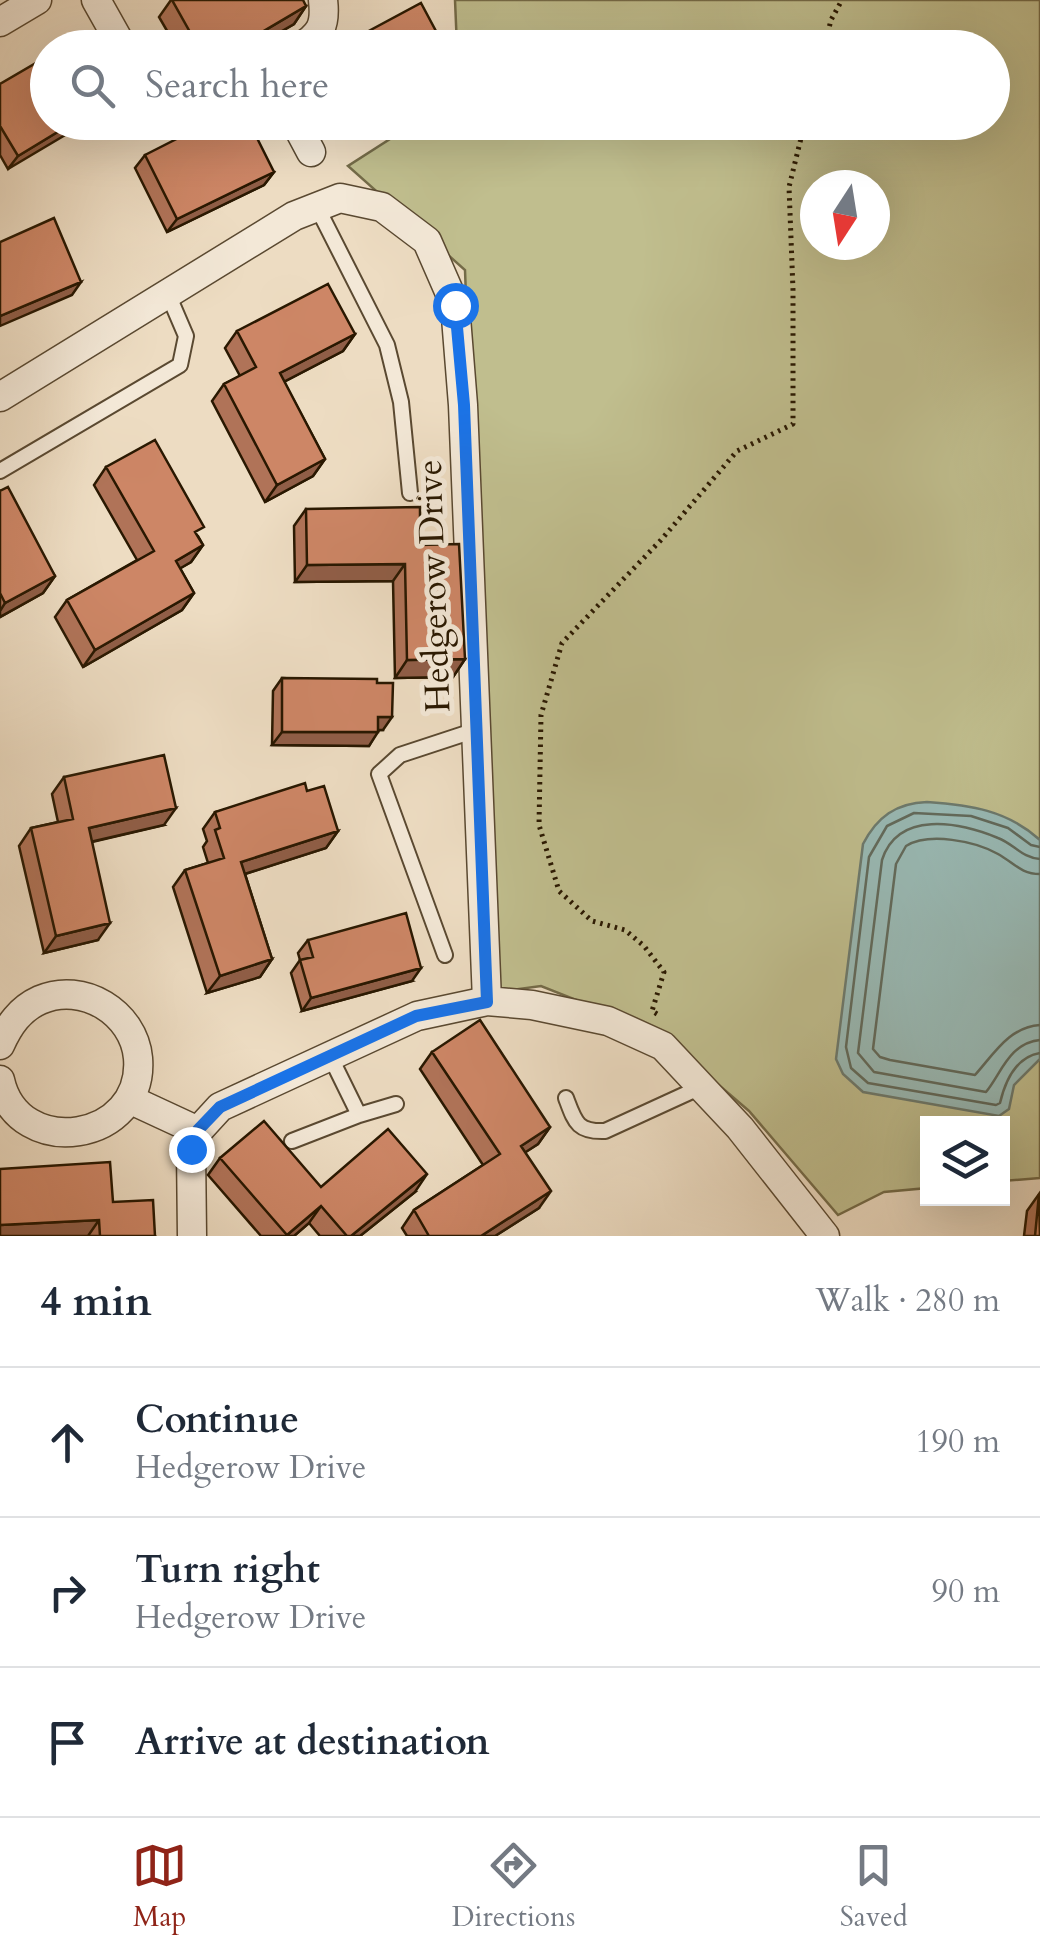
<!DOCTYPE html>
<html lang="en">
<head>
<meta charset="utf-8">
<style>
	:root { --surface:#fff; --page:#f6f6f7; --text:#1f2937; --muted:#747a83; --line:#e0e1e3; --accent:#8f2418 }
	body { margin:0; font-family:Cardo,serif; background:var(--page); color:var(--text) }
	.controls { position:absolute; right:30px; bottom:30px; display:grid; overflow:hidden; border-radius:0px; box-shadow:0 10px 40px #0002 }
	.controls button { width:90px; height:90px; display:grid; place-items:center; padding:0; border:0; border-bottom:2px solid var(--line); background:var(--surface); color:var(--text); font:50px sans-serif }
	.compass { position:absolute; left:800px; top:170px; width:90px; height:90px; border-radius:50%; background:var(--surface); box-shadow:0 10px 40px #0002; rotate:192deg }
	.stop { position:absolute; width:30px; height:30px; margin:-22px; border:8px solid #1a73e8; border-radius:50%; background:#fff }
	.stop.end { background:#1a73e8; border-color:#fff; box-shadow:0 2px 10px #0008 }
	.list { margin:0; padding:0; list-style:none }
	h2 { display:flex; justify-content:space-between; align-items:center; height:130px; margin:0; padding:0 40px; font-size:42px }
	h2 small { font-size:32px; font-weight:400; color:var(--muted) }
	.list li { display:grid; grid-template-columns:65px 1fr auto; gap:30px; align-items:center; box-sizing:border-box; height:150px; padding:0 40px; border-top:2px solid var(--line) }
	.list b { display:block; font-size:38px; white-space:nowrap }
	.list p { margin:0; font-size:32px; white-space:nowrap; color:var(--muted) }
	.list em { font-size:32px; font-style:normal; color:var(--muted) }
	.icon { flex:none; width:55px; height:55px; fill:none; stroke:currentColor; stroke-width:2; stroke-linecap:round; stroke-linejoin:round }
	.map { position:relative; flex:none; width:1040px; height:1236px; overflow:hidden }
	.search { position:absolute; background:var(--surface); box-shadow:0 10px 40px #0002; left:30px; right:30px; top:30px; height:110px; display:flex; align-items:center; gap:25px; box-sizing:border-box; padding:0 35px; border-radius:55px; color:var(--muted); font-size:38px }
	.sheet { height:580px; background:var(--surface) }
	nav { display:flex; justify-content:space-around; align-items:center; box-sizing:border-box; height:140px; border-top:2px solid var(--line); background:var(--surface); font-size:28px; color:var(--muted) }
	nav a { display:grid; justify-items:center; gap:5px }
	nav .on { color:var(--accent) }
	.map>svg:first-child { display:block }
</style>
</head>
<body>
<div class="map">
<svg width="1040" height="1236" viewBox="0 0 1040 1236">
	<rect width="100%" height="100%" fill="#eddcc2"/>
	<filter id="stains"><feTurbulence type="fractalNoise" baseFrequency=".002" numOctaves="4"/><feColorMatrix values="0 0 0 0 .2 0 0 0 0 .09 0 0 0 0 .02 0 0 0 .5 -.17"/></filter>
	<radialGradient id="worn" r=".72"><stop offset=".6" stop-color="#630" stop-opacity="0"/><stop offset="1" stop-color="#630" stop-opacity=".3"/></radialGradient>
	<path fill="#c0be8e" stroke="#746b48" stroke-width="2.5" fill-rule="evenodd" d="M455,0H1040V1178L1003,1181L1002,1124H928L927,1188L884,1192L838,1215L749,1111L657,1032L541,986L498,992L476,563L465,270L348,166L415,123L992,122V48L457,47ZM815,185H875V245H815Z"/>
	<path fill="#99bbb7" stroke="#6c7a6e" stroke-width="2.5" d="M927,802C970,805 1007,810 1040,840V1059L1014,1085L1009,1109L999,1116L863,1092L843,1074L836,1059L863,844C877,817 896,803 927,802Z"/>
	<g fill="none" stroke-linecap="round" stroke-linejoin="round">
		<path stroke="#616a5c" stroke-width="2.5" d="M1040,847L1031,845L1008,828L971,816L914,813L887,826L869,857L846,1047L851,1068L868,1083L996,1105L1000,1103C1005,1082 1016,1057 1040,1053
			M1040,859C1022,858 1014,844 998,838C959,822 898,810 882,860L858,1053L874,1072L986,1092C1001,1074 1009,1043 1040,1040
			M1040,874C1021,874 1014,863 998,854C975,841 929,832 906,846L896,864L873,1049L880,1057L890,1060L975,1075C994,1054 1009,1027 1040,1025"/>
		<g stroke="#5a4931" stroke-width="18">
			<path id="lane" d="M317,207L387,345L401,402L410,493
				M0,471L180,365L186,336L168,294
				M445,955L379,774L400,755L476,730
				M566,1098C575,1122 577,1132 605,1131L701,1087
				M359,1115L396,1104
				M292,1141L359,1115L330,1056"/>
		</g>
		<g stroke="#5a4931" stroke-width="31">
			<path id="street" d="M96,0L123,48
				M0,22L37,0
				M299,48C321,35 326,25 323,0
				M295,122L311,152
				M0,397L294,216L340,198L382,207L427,241L455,305L463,405L487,1001
				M0,1045C9,1025 20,1009 40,1000C83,981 134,1013 138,1058C145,1142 18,1162 0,1080
				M129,1099L198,1131
				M192,1236L191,1149L198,1131L220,1107L417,1016L487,1001L532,1005L608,1021L663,1046L740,1128L825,1236"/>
		</g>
		<path stroke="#291801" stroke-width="5" stroke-dasharray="2.5 5" stroke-linecap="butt" d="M824,48L831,20L842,0
			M657,1014L652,1011L664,972L644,946L625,930L592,921L559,891L539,825L541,715L562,643L661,540L737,451L793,424V290L789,187L805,122"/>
		<use href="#lane" stroke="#f3e8d7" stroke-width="14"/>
		<use href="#street" stroke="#f3e8d7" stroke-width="28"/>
	</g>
	<path fill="#b07358" stroke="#291801" stroke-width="2.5" d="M171,0L306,6L294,24L253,48H177L159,17Z
		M0,84L48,122L8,169L0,155Z
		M145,155L274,172L264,185L167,232L135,168Z
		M237,331L355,334L343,351L284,382L325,459L313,476L265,502L212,401L224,384L240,376L225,348Z
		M106,467L198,536L203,545L191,562L180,568L194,593L182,610L83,667L55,617L67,600L137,560L94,485Z
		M0,491L55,576L43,593L0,617Z
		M306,509L420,545L465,659L453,677L395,678L393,581L295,582L294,526Z
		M282,678L377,683L383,730H378L369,746L272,745L273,691Z
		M64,777L164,825L92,842L98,940L44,953L19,846L31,828L58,822L52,794Z
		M307,791L338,831L326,848L245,874L272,959L260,977L207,993L173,887L185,870L208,863L203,847L207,841L203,829L215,812Z
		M308,940L412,981L302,1011L291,973L300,960L298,953Z
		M432,1052L550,1127L538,1144L525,1152L539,1208L495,1236H407L402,1228L414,1210L483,1165L420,1069Z
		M220,1158L321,1187L415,1192L360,1236H320L309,1223L294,1236H261L208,1175Z
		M1039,1194L1040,1236H1024L1027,1211Z
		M113,1202L155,1236H0Z"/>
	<path fill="#905e47" stroke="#291801" stroke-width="2.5" d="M306,6L294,24L253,48H235Z
		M74,122H87L8,169L18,156Z
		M274,172L264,185L167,232L177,219Z
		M81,282L72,295L0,326V316Z
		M355,334L343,351L268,390L280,373Z
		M325,459L313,476L265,502L277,485Z
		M203,545L191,562L164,578L176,561Z
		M405,564L393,581L295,582L307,565Z
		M55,576L43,593L0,617V611L5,603Z
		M194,593L182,610L83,667L95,650Z
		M465,659L453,677L395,678L407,660Z
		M378,717H392L383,730H369Z
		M282,732H378L369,746L272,745Z
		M176,808L164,825L77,845L89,828Z
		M338,831L326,848L229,879L241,862Z
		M110,923L98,940L44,953L56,936Z
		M272,959L260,977L207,993L220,976Z
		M421,968L412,981L302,1011L311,998Z
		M550,1127L538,1144L509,1163L521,1146Z
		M427,1174L415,1192L360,1236H351Z
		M551,1191L539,1208L495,1236H481Z
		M321,1206L309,1223L294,1236H286Z
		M99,1220L88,1236H0V1225Z"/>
	<path fill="#cd8666" stroke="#291801" stroke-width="2.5" d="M172,0H303L306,6L235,48H199Z
		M421,3L445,48H337Z
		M74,40L78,48H62Z
		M48,56V122H74L18,156L0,126V84Z
		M210,122H249L274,172L177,219L145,155Z
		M54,218L81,282L0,316V242Z
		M328,284L355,334L280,373L325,459L277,485L224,384L256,367L237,331Z
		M155,440L204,527L195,532L203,545L176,561L194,593L95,650L67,600L154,551L106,467Z
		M8,487L55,576L5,603L0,593V491Z
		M420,507V545L459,544L465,659L407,660L405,564L307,565L306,509Z
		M282,678L377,679V683H393L392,717H378V732H282Z
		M164,755L176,808L89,828L110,923L56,936L31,828L73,819L64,777Z
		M305,783L307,791L324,786L338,831L241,862L272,959L220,976L185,870L224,858L215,830L220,828L215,812Z
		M406,913L421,968L311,998L300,960L313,957L308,940Z
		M480,1020L550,1127L521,1146L551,1191L481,1236H429L414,1210L500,1154L432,1052Z
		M264,1121L321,1187L388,1129L427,1174L351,1236H347L321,1206L287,1235L220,1158Z
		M110,1162L113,1202L153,1200L155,1236H100L99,1220L0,1225V1169Z
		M1039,1194L1040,1236H1035Z"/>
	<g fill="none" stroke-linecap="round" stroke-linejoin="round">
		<path stroke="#1a73e8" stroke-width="12" d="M191,1149L198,1130L220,1107L416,1016L487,1002L464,405L455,305"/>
	</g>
	<g text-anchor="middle" stroke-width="10" stroke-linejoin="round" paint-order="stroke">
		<g font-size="35" fill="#291801" stroke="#f3e8d7">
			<text transform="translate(433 586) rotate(-92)" y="12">Hedgerow Drive</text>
		</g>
	</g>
	<rect width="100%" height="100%" filter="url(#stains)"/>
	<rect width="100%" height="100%" fill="url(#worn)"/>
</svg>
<div class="controls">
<button><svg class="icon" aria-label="layers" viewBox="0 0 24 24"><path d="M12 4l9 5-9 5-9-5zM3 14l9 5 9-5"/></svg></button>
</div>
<svg class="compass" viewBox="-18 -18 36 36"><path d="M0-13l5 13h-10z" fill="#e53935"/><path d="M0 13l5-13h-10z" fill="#747a83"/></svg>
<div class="stop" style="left:455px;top:305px"></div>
<div class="stop end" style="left:191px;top:1149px"></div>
<div class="search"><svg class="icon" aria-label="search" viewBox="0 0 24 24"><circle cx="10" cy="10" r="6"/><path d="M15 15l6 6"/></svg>Search here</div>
</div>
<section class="sheet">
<h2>4 min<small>Walk · 280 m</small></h2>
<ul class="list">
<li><svg class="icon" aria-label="ahead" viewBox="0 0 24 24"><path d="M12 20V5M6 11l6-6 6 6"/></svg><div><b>Continue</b><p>Hedgerow Drive</p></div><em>190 m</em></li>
<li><svg class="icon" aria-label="right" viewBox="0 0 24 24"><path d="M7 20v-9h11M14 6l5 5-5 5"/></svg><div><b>Turn right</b><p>Hedgerow Drive</p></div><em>90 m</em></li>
<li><svg class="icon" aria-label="arrive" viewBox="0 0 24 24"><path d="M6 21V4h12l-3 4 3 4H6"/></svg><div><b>Arrive at destination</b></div></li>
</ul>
</section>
<nav>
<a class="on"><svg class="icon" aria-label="map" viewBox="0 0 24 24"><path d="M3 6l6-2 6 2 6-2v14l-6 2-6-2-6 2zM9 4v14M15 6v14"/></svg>Map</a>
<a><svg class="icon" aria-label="directions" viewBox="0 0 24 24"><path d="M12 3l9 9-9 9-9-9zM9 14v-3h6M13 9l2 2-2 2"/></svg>Directions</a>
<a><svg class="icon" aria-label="saved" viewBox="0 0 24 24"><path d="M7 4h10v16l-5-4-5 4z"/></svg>Saved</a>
</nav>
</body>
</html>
